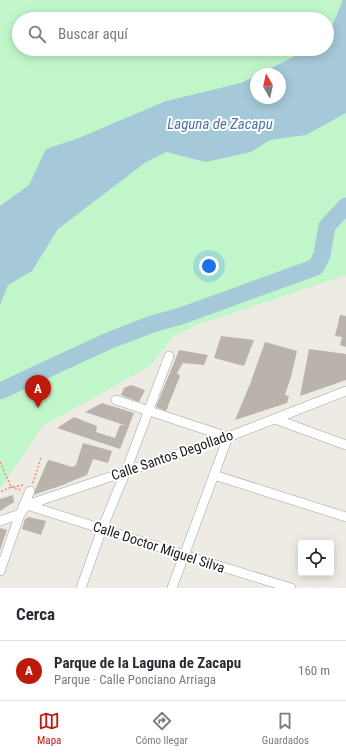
<!DOCTYPE html>
<html lang="es">
<head>
<meta charset="utf-8">
<style>
	:root { --surface:#fff; --page:#f7f7f7; --text:#2b2b33; --muted:#7c7c81; --line:#e1e1e2; --accent:#be1a0b }
	body { margin:0; font-family:"Roboto Condensed",sans-serif; background:var(--page); color:var(--text) }
	.controls { position:absolute; right:12px; bottom:12px; display:grid; overflow:hidden; border-radius:4px; box-shadow:0 2px 10px #0003 }
	.controls button { width:36px; height:36px; display:grid; place-items:center; padding:0; border:0; border-bottom:1px solid var(--line); background:var(--surface); color:var(--text); font:20px sans-serif }
	.compass { position:absolute; left:250px; top:68px; width:36px; height:36px; border-radius:50%; background:var(--surface); box-shadow:0 2px 10px #0003; rotate:351deg }
	.you { position:absolute; left:209px; top:266px; width:14px; height:14px; margin:-10px; border:3px solid #fff; border-radius:50%; background:#1a73e8; box-shadow:0 0 0 6px #1a73e833 }
	.badge { display:grid; place-items:center; width:26px; height:26px; border-radius:50%; background:var(--accent); color:#fff; font-size:13px; font-weight:700 }
	.pin { position:absolute; translate:-50% -33px; filter:drop-shadow(0 1px 2px #0008) }
	.pin::after { content:''; position:absolute; top:21px; width:14px; height:12px; background:inherit; clip-path:polygon(0 0,100% 0,50% 100%) }
	.list { margin:0; padding:0; list-style:none }
	h2 { display:flex; justify-content:space-between; align-items:center; height:52px; margin:0; padding:0 16px; font-size:17px }
	h2 small { font-size:13px; font-weight:400; color:var(--muted) }
	.list li { display:grid; grid-template-columns:26px 1fr auto; gap:12px; align-items:center; box-sizing:border-box; height:60px; padding:0 16px; border-top:1px solid var(--line) }
	.list b { display:block; font-size:15px; white-space:nowrap }
	.list p { margin:0; font-size:13px; white-space:nowrap; color:var(--muted) }
	.list em { font-size:13px; font-style:normal; color:var(--muted) }
	.icon { flex:none; width:22px; height:22px; fill:none; stroke:currentColor; stroke-width:2; stroke-linecap:round; stroke-linejoin:round }
	.map { position:relative; flex:none; width:346px; height:588px; overflow:hidden }
	.search { position:absolute; background:var(--surface); box-shadow:0 2px 10px #0003; left:12px; right:12px; top:12px; height:44px; display:flex; align-items:center; gap:10px; box-sizing:border-box; padding:0 14px; border-radius:22px; color:var(--muted); font-size:15px }
	.sheet { height:112px; background:var(--surface) }
	nav { display:flex; justify-content:space-around; align-items:center; box-sizing:border-box; height:56px; border-top:1px solid var(--line); background:var(--surface); font-size:11px; color:var(--muted) }
	nav a { display:grid; justify-items:center; gap:2px }
	nav .on { color:var(--accent) }
	.map>svg:first-child { display:block }
</style>
</head>
<body>
<div class="map">
<svg width="346" height="588" viewBox="0 0 346 588">
	<rect width="100%" height="100%" fill="#edebe3"/>
	<path fill="#c1f6ca" fill-rule="evenodd" d="M0,0H346V275L252,307L197,325L174,336L150,366L43,426L0,489ZM19,19H327V49H19ZM256,74H280V98H256Z"/>
	<path fill="#a5c9d9" d="M343,0H346V113L306,135L270,140L251,152L206,162L166,152L146,162L58,229L32,271L8,285L0,305V206L29,185L46,149L79,138L166,101L241,83L256,76V98H280V74H260L305,51L308,49H327V32L331,28Z"/>
	<g fill="none" stroke-linecap="round" stroke-linejoin="round">
		<path stroke="#a5c9d9" stroke-width="17" d="M0,391L108,341L152,324L181,316L316,267L322,255L327,226L346,206"/>
	</g>
	<path fill="#b9b3ac" d="M340,315L346,316V347L340,345L342,337L335,336Z
		M221,336L254,340L244,366L214,358Z
		M265,342L297,351L291,377L285,395L289,396L287,403L235,420L250,384Z
		M309,349L346,354V380L300,396Z
		M179,350L208,355L204,365L183,363L177,373L180,376L166,411L156,407Z
		M131,385L145,390L139,402L121,395L124,388Z
		M102,403L134,413L120,449L57,428L74,417L97,426L96,432L115,438L120,425L127,426L85,412Z
		M83,443L112,451L108,463L93,459L87,475L67,483L66,484L33,495L48,460L56,462L72,467L76,465Z
		M13,495L14,502L0,511V499Z
		M29,517L46,521L41,535L22,529L25,519Z
		M0,528L7,530L0,550Z"/>
	<g fill="none" stroke-linecap="round" stroke-linejoin="round">
		<g stroke="#a3a3a3" stroke-width="10">
			<path id="minor" d="M116,400L228,437L172,588
				M275,419L346,445
				M214,475L346,517
				M27,505L184,555L291,588
				M0,521L20,514L27,505L228,437L346,391
				M0,571L20,514L30,491
				M81,588L102,529L126,471L169,356"/>
		</g>
		<path stroke="#f2886f" stroke-width="1.5" stroke-dasharray="2 2" stroke-linecap="butt" d="M0,462L11,487L0,492
			M33,483L41,458
			M11,487L21,490
			M13,487L23,485"/>
		<use href="#minor" stroke="#fff" stroke-width="9"/>
	</g>
	<g text-anchor="middle" stroke-width="4" stroke-linejoin="round" paint-order="stroke">
		<g font-size="14" fill="#1c1c1c" stroke="#fff">
			<text transform="translate(172 455) rotate(-19)" y="5">Calle Santos Degollado</text>
			<text transform="translate(159 547) rotate(18)" y="5">Calle Doctor Miguel Silva</text>
		</g>
		<g font-size="15" font-style="italic" fill="#4e73a6" stroke="#fff">
			<text x="220" y="129">Laguna de Zacapu</text>
		</g>
	</g>
</svg>
<div class="controls">
<button><svg class="icon" aria-label="locate" viewBox="0 0 24 24"><circle cx="12" cy="12" r="6"/><path d="M12 2v4M12 18v4M2 12h4M18 12h4"/></svg></button>
</div>
<svg class="compass" viewBox="-18 -18 36 36"><path d="M0-13l5 13h-10z" fill="#e53935"/><path d="M0 13l5-13h-10z" fill="#7c7c81"/></svg>
<div class="you"></div>
<div class="pin badge" style="left:38px;top:408px">A</div>
<div class="search"><svg class="icon" aria-label="search" viewBox="0 0 24 24"><circle cx="10" cy="10" r="6"/><path d="M15 15l6 6"/></svg>Buscar aquí</div>
</div>
<section class="sheet">
<h2>Cerca<small></small></h2>
<ul class="list">
<li><span class="badge">A</span><div><b>Parque de la Laguna de Zacapu</b><p>Parque · Calle Ponciano Arriaga</p></div><em>160 m</em></li>
</ul>
</section>
<nav>
<a class="on"><svg class="icon" aria-label="map" viewBox="0 0 24 24"><path d="M3 6l6-2 6 2 6-2v14l-6 2-6-2-6 2zM9 4v14M15 6v14"/></svg>Mapa</a>
<a><svg class="icon" aria-label="directions" viewBox="0 0 24 24"><path d="M12 3l9 9-9 9-9-9zM9 14v-3h6M13 9l2 2-2 2"/></svg>Cómo llegar</a>
<a><svg class="icon" aria-label="saved" viewBox="0 0 24 24"><path d="M7 4h10v16l-5-4-5 4z"/></svg>Guardados</a>
</nav>
</body>
</html>
